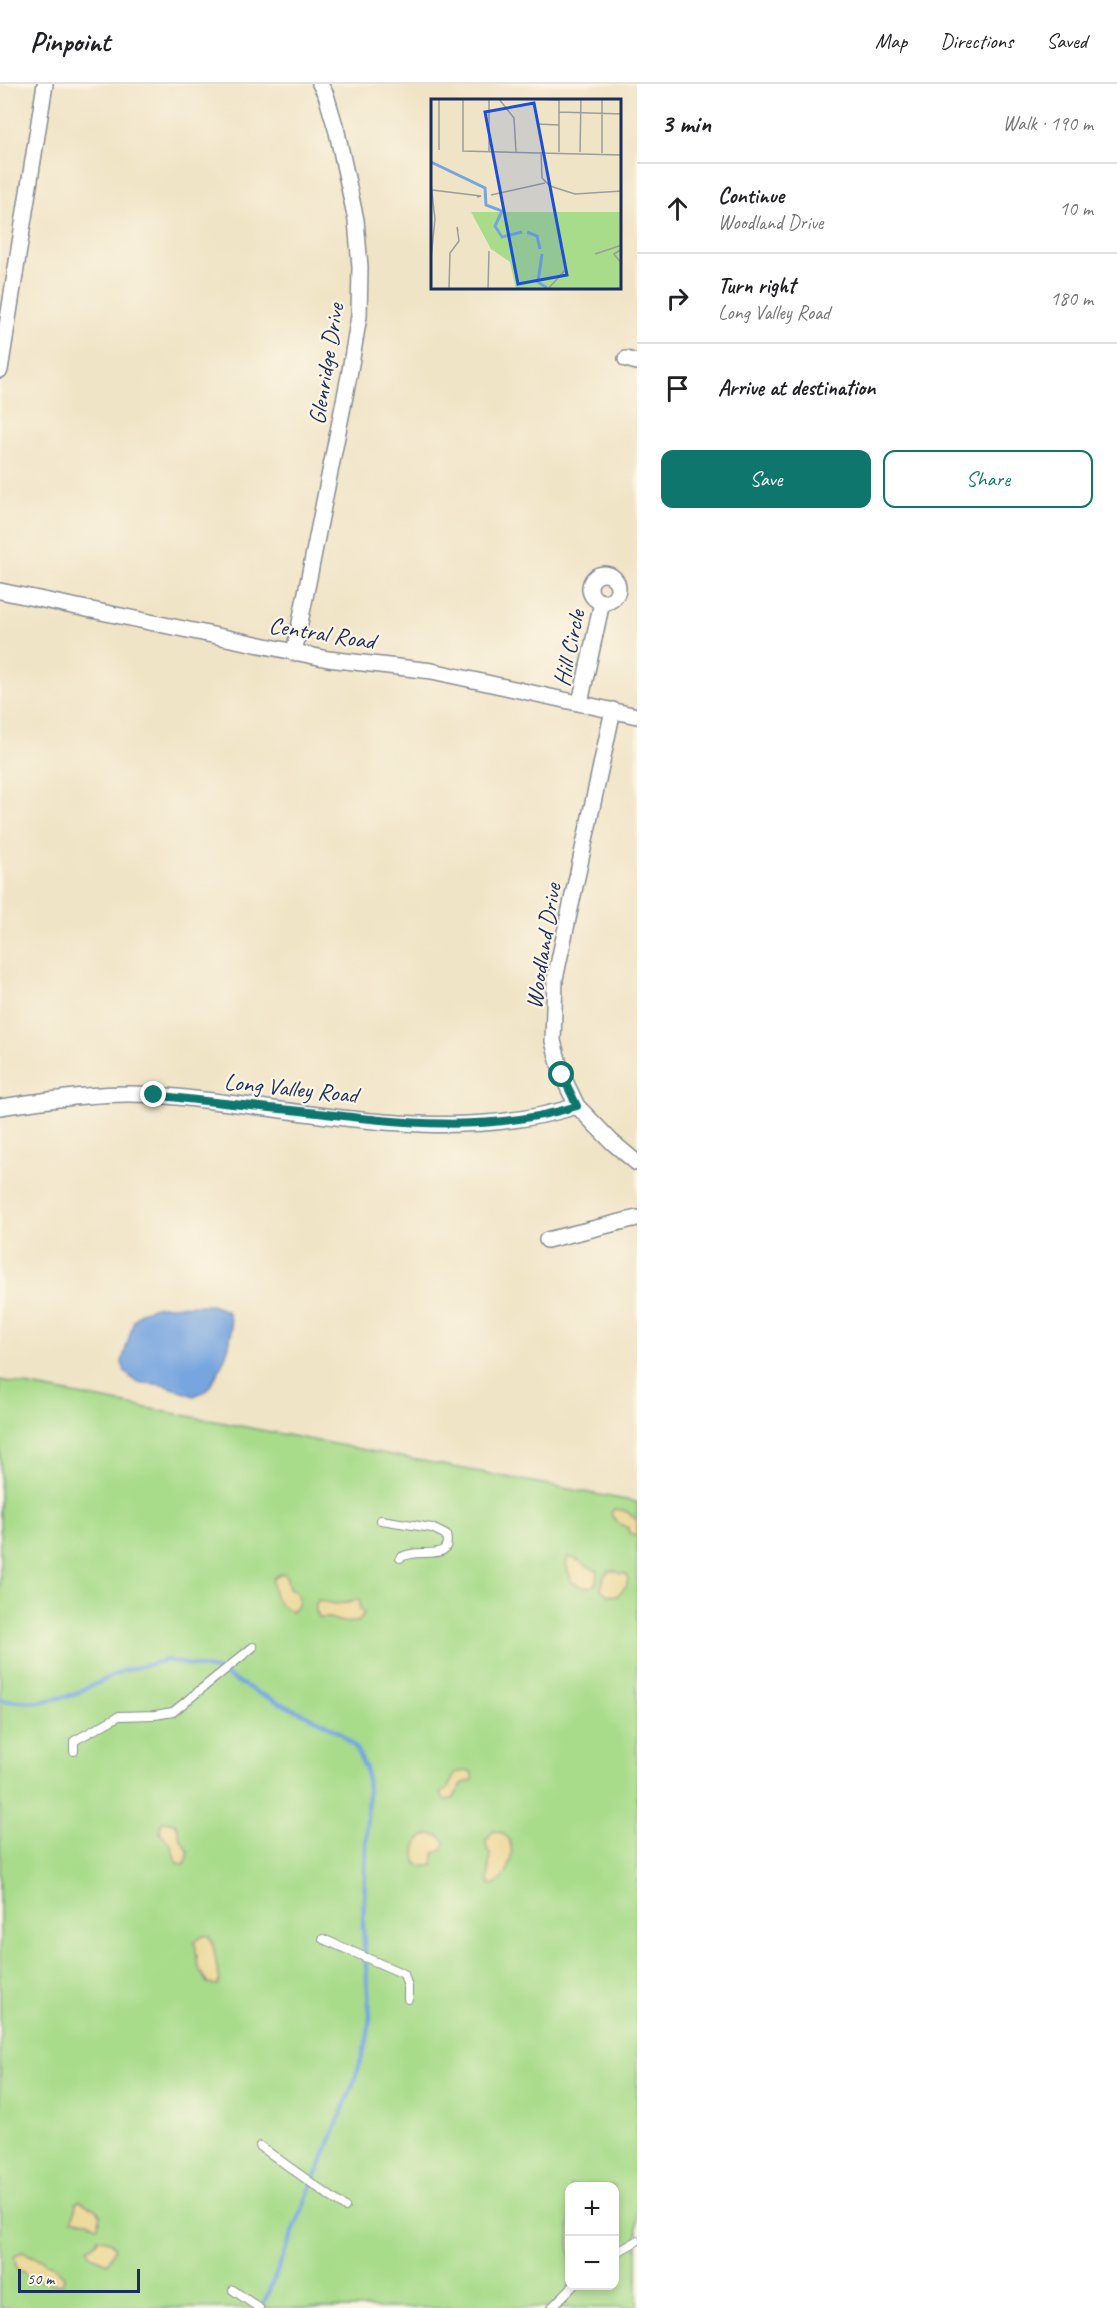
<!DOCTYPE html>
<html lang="en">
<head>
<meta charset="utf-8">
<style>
	:root { --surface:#fff; --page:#f6f6f6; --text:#202124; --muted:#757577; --line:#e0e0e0; --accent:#0f766e }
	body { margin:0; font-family:Caveat,sans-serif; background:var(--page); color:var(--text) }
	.controls { position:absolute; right:18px; bottom:18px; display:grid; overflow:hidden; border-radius:12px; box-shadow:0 3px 9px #0003 }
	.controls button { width:54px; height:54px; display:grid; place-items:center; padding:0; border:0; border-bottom:2px solid var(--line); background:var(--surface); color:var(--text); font:30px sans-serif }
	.scale { position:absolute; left:18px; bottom:15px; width:122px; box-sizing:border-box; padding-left:6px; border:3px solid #1b2f5e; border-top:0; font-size:16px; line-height:21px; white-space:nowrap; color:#1b2f5e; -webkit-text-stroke:4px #fcf5e5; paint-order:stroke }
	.stop { position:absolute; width:18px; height:18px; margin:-14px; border:4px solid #0f766e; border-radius:50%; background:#fff }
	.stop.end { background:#0f766e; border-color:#fff; box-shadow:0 2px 6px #0008 }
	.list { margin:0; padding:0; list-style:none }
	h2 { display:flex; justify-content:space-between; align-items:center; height:78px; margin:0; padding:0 24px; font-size:26px }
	h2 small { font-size:20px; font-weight:400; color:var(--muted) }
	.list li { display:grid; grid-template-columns:39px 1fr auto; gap:18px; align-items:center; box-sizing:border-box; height:90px; padding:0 24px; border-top:2px solid var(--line) }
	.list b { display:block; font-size:22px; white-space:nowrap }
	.list p { margin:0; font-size:20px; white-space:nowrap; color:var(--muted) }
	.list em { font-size:20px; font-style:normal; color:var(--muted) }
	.actions { display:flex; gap:12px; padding:18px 24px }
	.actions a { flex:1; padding:14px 0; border:2px solid var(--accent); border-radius:12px; text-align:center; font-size:21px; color:var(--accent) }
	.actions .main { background:var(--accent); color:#fff }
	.icon { flex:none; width:33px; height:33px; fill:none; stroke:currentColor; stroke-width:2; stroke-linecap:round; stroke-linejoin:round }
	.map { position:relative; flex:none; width:637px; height:2224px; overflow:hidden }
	header { display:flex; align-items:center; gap:36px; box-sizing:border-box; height:84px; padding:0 30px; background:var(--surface); border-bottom:2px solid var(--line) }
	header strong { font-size:28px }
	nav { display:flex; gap:33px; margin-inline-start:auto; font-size:21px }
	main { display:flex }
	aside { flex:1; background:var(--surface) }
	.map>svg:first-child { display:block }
</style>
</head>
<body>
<header>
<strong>Pinpoint</strong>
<nav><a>Map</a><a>Directions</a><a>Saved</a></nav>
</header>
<main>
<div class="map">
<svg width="637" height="2224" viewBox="0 0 637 2224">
	<rect width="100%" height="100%" fill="#fcf5e5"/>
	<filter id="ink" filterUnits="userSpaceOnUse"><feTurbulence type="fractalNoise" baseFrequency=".0167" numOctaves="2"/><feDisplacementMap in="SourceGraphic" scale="12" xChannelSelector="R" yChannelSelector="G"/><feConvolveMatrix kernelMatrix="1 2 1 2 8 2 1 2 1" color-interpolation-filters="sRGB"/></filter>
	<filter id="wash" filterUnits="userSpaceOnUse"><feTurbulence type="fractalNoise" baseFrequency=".008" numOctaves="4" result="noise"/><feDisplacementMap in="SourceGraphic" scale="24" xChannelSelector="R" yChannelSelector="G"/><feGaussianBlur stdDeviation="1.35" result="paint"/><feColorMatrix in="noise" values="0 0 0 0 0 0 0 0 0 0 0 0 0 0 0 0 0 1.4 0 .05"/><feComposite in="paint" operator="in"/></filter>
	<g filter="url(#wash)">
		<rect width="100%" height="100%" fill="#f0e4c6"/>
		<path fill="#a8db8a" stroke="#628574" stroke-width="1.5" fill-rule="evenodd" d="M0,1296L637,1418V2224H0ZM570,2102H614V2202H570Z"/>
		<path fill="#eeda9e" stroke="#84847e" stroke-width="1.5" d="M614,1425L626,1427L637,1436V1457L636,1452L629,1449L628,1444C622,1442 613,1436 611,1429Z
			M568,1473C580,1474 586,1484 597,1486L596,1500C587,1507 580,1502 572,1498L566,1481Z
			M609,1487H616L620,1490L624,1489L628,1493L627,1501L617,1512L608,1511L601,1505L604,1492Z
			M281,1489L286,1491L289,1505L294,1507L299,1513L298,1521L291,1527C276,1520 272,1511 273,1494Z
			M358,1515L360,1518V1525L364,1529L358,1538C347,1539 341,1539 330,1534H319C316,1528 313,1521 319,1516C331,1521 346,1521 358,1515Z
			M471,1687L473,1696L463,1699L453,1715L444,1716L441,1710L448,1704L456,1688Z
			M166,1737L176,1740C179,1744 178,1750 180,1754C186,1765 194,1768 183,1781L176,1778L170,1759L160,1749L161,1739Z
			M493,1747L502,1749L509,1755C515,1771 509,1798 490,1801L488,1798L490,1769L487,1766L486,1757Z
			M429,1750L438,1751L446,1758L442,1766L434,1769L433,1782H421L415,1778C415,1766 414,1755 429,1750Z
			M203,1851L209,1852C217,1865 214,1881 220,1895L217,1901L207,1899L198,1882L195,1858Z
			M80,2117L95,2125L101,2131L98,2141L96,2142L89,2137L73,2136L76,2119Z
			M98,2154L110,2157L115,2163L108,2179L91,2172L88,2164L96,2159Z
			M22,2168L42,2176L46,2180H51L64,2193L63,2198L60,2200C49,2200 38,2195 28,2193L24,2188L17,2186L14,2173Z"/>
		<path fill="#76a5df" stroke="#486a9e" stroke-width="1.5" d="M211,1221L227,1227C239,1253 221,1284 208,1306L194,1312L164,1301L136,1298L125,1288L122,1278L134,1236L141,1228L158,1222Z"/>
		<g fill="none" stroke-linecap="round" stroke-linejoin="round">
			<path stroke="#76a5df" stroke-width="4.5" d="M0,1616L39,1618L73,1611L122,1587L166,1576L216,1586L262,1611L324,1639L342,1650L355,1663L366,1685L368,1706L363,1845L370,1933L367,1957L354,1998L262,2224"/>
		</g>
	</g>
	<g filter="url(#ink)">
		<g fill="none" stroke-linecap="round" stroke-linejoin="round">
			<g stroke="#868a92" stroke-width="10">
				<path id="lane" d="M381,1436L432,1444L446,1451C453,1480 417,1462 400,1474
					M74,1667V1657L119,1632L155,1631L173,1628L253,1563
					M323,1855L404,1890L408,1903V1915
					M260,2062L345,2123
					M614,2170L637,2157
					M233,2206L259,2224
					M551,2224L573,2202"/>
			</g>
			<g stroke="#868a92" stroke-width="18">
				<path id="street" d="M626,275L637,278
					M0,286L45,0
					M590 504a14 14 0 1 1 28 0a14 14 0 1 1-28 0Z
					M0,507L328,575L432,587L637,632
					M294,569L349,292L359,232L360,183L356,136L337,48L326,11L320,0
					M580,619L602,518
					M613,626L555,895L553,957L562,991L577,1022L612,1058L637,1079
					M0,1023C50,1016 103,1007 154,1011C291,1021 441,1065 577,1022
					M547,1156L637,1134"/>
			</g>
			<use href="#lane" stroke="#fff" stroke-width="8"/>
			<use href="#street" stroke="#fff" stroke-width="15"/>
		</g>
	</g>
	<g fill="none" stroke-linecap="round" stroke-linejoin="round" filter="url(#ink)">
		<path stroke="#0f766e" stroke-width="8" d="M154,1011C202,1017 251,1022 300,1027C392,1038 486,1051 577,1022L562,991"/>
	</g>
	<g text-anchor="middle" stroke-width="4.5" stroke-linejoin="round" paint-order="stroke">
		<g font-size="24" fill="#1b2f5e" stroke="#fcf5e5">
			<text transform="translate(326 280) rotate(-81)" y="8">Glenridge Drive</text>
			<text transform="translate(322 549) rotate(9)" y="8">Central Road</text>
			<text transform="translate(569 564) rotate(-78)" y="8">Hill Circle</text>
			<text transform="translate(543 862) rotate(-81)" y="8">Woodland Drive</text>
			<text transform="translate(291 1004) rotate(6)" y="8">Long Valley Road</text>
		</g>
	</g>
	<g transform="translate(431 15)">
		<rect width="190" height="190" fill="#f0e4c6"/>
		<path d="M40,113H190V190H85L79,163L60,150Z" fill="#a8db8a"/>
		<path fill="none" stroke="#76a5df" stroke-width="3" d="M0,63L54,89L55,106L71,112L64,127L71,138L91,133M96,133L106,137L109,150M111,155L107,183L116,189"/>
		<path fill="none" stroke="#9b9c9c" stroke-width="1.5" d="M32,0V52L191,56M58,0V53M68,0L83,19L85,53M105,0L128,1M128,13L191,15M106,25L128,26M8,51V0M110,53L111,79L119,87L144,95L191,92M128,53V0M149,53L150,0M171,54V0M0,85L4,120L0,159M1,91L50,97L46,98M60,96L114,84M191,150L183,155L191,165M164,155L191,146M0,190H57M18,190L19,154L28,142L26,128L27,132M57,190L58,152M84,190H104M117,190L135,170"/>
		<path fill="#1d4ed8" fill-opacity="0.15" stroke="#1d4ed8" stroke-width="3" d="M103,4L136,176L87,185L54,13Z"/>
		<rect width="190" height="190" fill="none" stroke="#1b2f5e" stroke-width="3"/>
	</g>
</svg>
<div class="controls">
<button>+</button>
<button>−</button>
</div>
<div class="scale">50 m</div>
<div class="stop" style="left:562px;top:991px"></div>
<div class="stop end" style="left:154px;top:1011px"></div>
</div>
<aside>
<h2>3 min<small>Walk · 190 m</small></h2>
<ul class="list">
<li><svg class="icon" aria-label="ahead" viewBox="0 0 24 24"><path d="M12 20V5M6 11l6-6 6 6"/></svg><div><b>Continue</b><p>Woodland Drive</p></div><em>10 m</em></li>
<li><svg class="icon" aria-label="right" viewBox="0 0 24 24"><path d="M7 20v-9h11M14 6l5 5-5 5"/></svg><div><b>Turn right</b><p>Long Valley Road</p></div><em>180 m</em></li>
<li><svg class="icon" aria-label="arrive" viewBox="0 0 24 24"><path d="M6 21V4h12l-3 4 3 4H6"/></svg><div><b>Arrive at destination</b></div></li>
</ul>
<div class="actions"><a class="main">Save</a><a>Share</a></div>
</aside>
</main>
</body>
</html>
